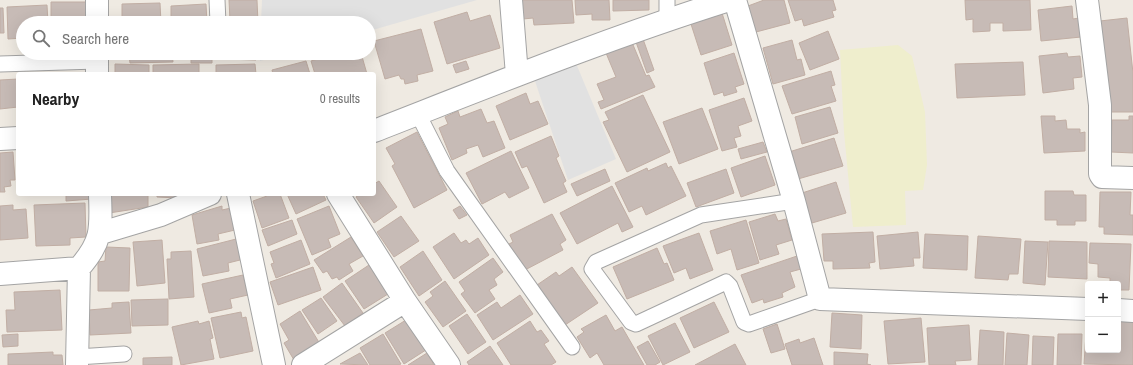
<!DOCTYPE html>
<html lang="en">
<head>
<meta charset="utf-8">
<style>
	:root { --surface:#fff; --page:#f2f2f2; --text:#222; --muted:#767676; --line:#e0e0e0 }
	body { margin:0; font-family:"Archivo Narrow",sans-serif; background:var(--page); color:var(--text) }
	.controls { position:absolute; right:12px; bottom:12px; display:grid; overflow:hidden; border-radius:4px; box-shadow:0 4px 16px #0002 }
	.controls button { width:36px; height:36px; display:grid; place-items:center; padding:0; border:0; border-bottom:1px solid var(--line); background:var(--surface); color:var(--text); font:20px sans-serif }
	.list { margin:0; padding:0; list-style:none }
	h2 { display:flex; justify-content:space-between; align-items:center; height:52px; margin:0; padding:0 16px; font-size:17px }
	h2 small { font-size:13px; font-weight:400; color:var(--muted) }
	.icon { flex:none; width:22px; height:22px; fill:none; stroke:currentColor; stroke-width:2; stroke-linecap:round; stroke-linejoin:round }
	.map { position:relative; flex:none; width:1133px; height:365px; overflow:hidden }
	.search { position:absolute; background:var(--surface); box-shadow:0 4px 16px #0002; left:16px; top:16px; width:360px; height:44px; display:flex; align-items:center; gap:10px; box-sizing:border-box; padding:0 14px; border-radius:22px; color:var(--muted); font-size:15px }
	.panel { position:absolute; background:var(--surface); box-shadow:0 4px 16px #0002; left:16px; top:72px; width:360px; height:124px; border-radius:4px }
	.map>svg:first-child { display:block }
</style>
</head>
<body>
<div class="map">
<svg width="1133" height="365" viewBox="0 0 1133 365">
	<rect width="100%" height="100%" fill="#efeae2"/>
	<path fill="#efeecd" d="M898,45L912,56L925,112L927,165L923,190L905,191L906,225L853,227L844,132L840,50Z"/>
	<path fill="#e1e1e1" d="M262,0H477L369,31V23H261Z
		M261,53H290L260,61Z
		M575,61L616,159L568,180L534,78Z"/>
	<path fill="#c7bbb6" stroke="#c1aea4" d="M229,0H257L258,23H236L235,21H230Z
		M522,0H572L574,23L534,25L533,18L523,19Z
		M575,0H609L610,20H592V14L576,15Z
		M613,0H649V10L613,11Z
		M764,0H784L790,23L756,32L748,6Z
		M788,0H833L836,10L832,11L834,17L804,26L802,19L795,21Z
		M965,0H1030L1031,30L1003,31V23H990V31L973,32V19L966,20Z
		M51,2H88V23H51Z
		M160,3L161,23H122V4Z
		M206,4L207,23H171V6Z
		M47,5L48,23H23V38L8,39L7,7Z
		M1072,6L1073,19L1079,18L1081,37L1041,41L1038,10Z
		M0,8H3L4,33H0Z
		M467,12L470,21L490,15L500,48L447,64L434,22Z
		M722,13L732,45L701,55L690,21Z
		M1127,18L1133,73V112H1109L1100,21Z
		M421,29L433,71L417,75L418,81L405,84L404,79H401L399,75L385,79L374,41Z
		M828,31L839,59L810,70L799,43Z
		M643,39L654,70L647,73L636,42Z
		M631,40L646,76L649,75L655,87L601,109L598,102L604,100L597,84L616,77L606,53Z
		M792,40L797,60L801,59L805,75L773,84L763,48Z
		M123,53H172L173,62L130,63L129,55H123Z
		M175,53H212V63H191V59H175Z
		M224,53H256V60L224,59Z
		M339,53H361L367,74H315L311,61Z
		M734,53L744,84L735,87L737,92L724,96L723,92L714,95L704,63Z
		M1067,53L1068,57L1080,56L1082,77L1073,78L1074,89L1043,93L1039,56Z
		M306,61L310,74H273L272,70Z
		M466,61L469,69L456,73L453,65Z
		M1023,62L1025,95L957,98L955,64Z
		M115,64L149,65V74H115Z
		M199,64V74H153V65Z
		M255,64L256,74H216V65Z
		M831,71L835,85L831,86L836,101L792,114L782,86Z
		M18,79V107L0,109V80Z
		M526,93L530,104L538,101L548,124L510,140L496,106Z
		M643,95L670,152L627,172L603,122L609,120L605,112Z
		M744,98L752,121L738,126L741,136L734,138L737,147L722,151L709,110Z
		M830,107L838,133L802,144L795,117Z
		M702,108L718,149L679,164L663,122Z
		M481,109L487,123L494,121L505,148L483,157L478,145L466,149L467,153L452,160L439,128L448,124L445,117L458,111L460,117Z
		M1041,116H1055V121L1066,120L1067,129H1080V133L1085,132V151L1044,153Z
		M1129,116H1133V153L1111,152L1112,120H1129Z
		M417,132L447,190L414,208L392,166L395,164L386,148Z
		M551,136L559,156L556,158L566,181L563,183L567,192L544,203L527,166L522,168L515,152Z
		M834,138L843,166L798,179L789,152Z
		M763,142L767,152L741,159L738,149Z
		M511,151L529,188L509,198L505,192L482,204L466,173Z
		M13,152L15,180H10L11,186L4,187L5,192H0V153Z
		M765,156L775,185L741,197L731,168Z
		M666,163L668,168L671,166L686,196L646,215L642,206L629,212L615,183L647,168L648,171Z
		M605,169L610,181L577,196L571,184Z
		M726,169L734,193L696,207L687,183Z
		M379,181L397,207L374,223L356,197L360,194H374V184Z
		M836,182L846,213L812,223L802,193Z
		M612,186L633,227L622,232L618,223L577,244L560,213Z
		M1045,191H1073L1074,195H1086V221H1075V225H1057V220H1045Z
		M1100,192H1131L1130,215H1133V235L1104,234V227H1099Z
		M66,194H92V199L66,201Z
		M109,194H148V207L109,213Z
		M157,194H178V198L157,197Z
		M266,194H280L289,218L262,228L253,201L267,196Z
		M287,194H323L326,200L296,214Z
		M85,203L86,237L70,238V245L36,246L34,205Z
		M13,205V210L26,209L28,238L0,240V206Z
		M222,206V210L231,208L235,230L218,234L219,240L197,244L192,215Z
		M329,206L340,234L328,239L331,247L312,255L297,219Z
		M460,206L467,215L459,219L453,210Z
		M552,214L566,240L560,244L563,250L523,271L509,244L513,242L510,235Z
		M775,214L778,221L786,219L792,240L776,245L779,254L760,260L749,222Z
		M401,216L419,241L394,257L377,232Z
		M292,220L297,234L268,246L262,230Z
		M746,220L759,263L737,270L731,249L717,254L710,231Z
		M873,232L875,262L869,263L870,268L833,269V261H824L822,234Z
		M918,232L920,258H913L914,266L880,269L877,236Z
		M454,233L461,243L466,240L469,244L478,238L489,255L454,279L433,247Z
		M699,233L713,270L690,279L686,268L674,273L663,246Z
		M925,234L968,236L967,270L923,268Z
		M978,236L1021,239L1018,274H1009L1008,280L975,278Z
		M351,237L363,256L349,264L353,271L339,280L337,277L332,279L327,271L323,273L314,260Z
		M240,238L244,259L228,263L229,271L203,276L197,249Z
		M162,240L165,283L137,286L133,242Z
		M301,240L310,264L276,278L271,264L274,263L270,252Z
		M1025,241L1048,242L1045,285L1023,283Z
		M1049,241L1087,242V279L1048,277Z
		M1090,243L1131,244L1129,290H1118V284H1110V278L1098,277V264L1089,263Z
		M106,247L130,248L129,291H98V262L105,261Z
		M657,248L664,264L667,263L674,280L627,299L613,267Z
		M191,251L194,297L169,299L167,259H171V252Z
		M423,251L442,280L419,296L400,267Z
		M797,256L801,269L790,272L795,287L782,293L783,297L764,303L763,299L752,303L741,275Z
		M493,258L503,272L494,279L497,285L489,290L495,299L475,313L461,294L465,291L459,282Z
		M369,265L388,294L364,309L345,281Z
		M313,267L321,290L278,305L270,282Z
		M572,267L598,303L565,325L537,285L556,272L559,276Z
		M243,275L248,295L230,299L232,308L209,313L202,284Z
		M445,281L466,311L443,327L425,302L433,296L430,292Z
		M342,283L363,313L345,326L323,297Z
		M60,290L62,330L7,332L6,310H15L14,292Z
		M520,295L533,314L493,340L477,315L497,302L501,308Z
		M321,298L337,321L318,334L302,310Z
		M168,299V325L132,326L131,300Z
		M129,302L131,333L90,335L89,310L112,308V303Z
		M714,302L729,332L694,348L680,318Z
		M300,311L320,344L294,360L284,343L289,340L280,324Z
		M241,312L242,318L246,317L253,351L220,358L211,318Z
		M832,313L862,315L861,349L830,347Z
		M467,314L486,342L468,354L449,326Z
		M606,315L615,331L622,327L644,365H604L597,353L590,358L577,337L584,332L581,329Z
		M921,318L925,362L888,364L884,321Z
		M1087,319L1088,350H1118V321L1133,322V365L1084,364Z
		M406,320L429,348L404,364L385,333Z
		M198,321L199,324L209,321L213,338L210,339L214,359L181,365L172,327Z
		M530,321L537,332L541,330L549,341L544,344L556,362L551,365H511L497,343Z
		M675,323L690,352L663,365L648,336Z
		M777,324L785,349L771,353L763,329Z
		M969,325L971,360L955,361L956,365H929L927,328Z
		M980,330L1004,332L1003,365H978Z
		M1007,333L1029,335L1027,365H1005Z
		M18,334V346L3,347L2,335Z
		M383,334L401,364L399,365H370L360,348Z
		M1058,334H1082L1081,365H1057Z
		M1033,336L1054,337L1053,365H1032Z
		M814,338L823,365H792L785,344L799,339L800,343Z
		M648,341L660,362L655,365H647L637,347Z
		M735,344L746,365H695Z
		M490,346L503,365H469L467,362Z
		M53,352V355H62L63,365H8V354Z
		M834,352L868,354L867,364L871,365H834Z
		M360,353L368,365L340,364Z
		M427,353L434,365H408Z
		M172,357V365H143V358Z"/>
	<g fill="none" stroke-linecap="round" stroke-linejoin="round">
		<g stroke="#a4a4a4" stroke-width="17">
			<path id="service" d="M217,0L218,23
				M667,0V19
				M0,64L97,61
				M418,114L447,171L572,347
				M794,201L701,215L596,262L592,269L631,322L636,324L726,282L730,286L744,322L749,324L820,299
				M77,357L124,354"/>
		</g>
		<g stroke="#a4a4a4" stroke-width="24">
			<path id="minor" d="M511,0L517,75
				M735,0L794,201L820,299L1088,309
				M1087,0L1100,105V174L1102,177L1133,178
				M97,23V0
				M97,53V74
				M374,131C492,85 608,38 729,0
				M0,139L18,138
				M238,194L274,365
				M338,194L405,301L449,365
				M101,233L161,215L210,194
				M0,274L79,268
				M1118,310L1133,311
				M77,365L79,268C103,241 101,228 100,194
				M303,365L405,301"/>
		</g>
		<use href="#service" stroke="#fff" stroke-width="15"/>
		<use href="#minor" stroke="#fff" stroke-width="22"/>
	</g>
</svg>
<div class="controls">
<button>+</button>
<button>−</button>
</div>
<div class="search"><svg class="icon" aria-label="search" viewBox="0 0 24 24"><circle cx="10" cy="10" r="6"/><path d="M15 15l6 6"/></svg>Search here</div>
<section class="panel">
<h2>Nearby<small>0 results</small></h2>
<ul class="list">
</ul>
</section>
</div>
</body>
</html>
